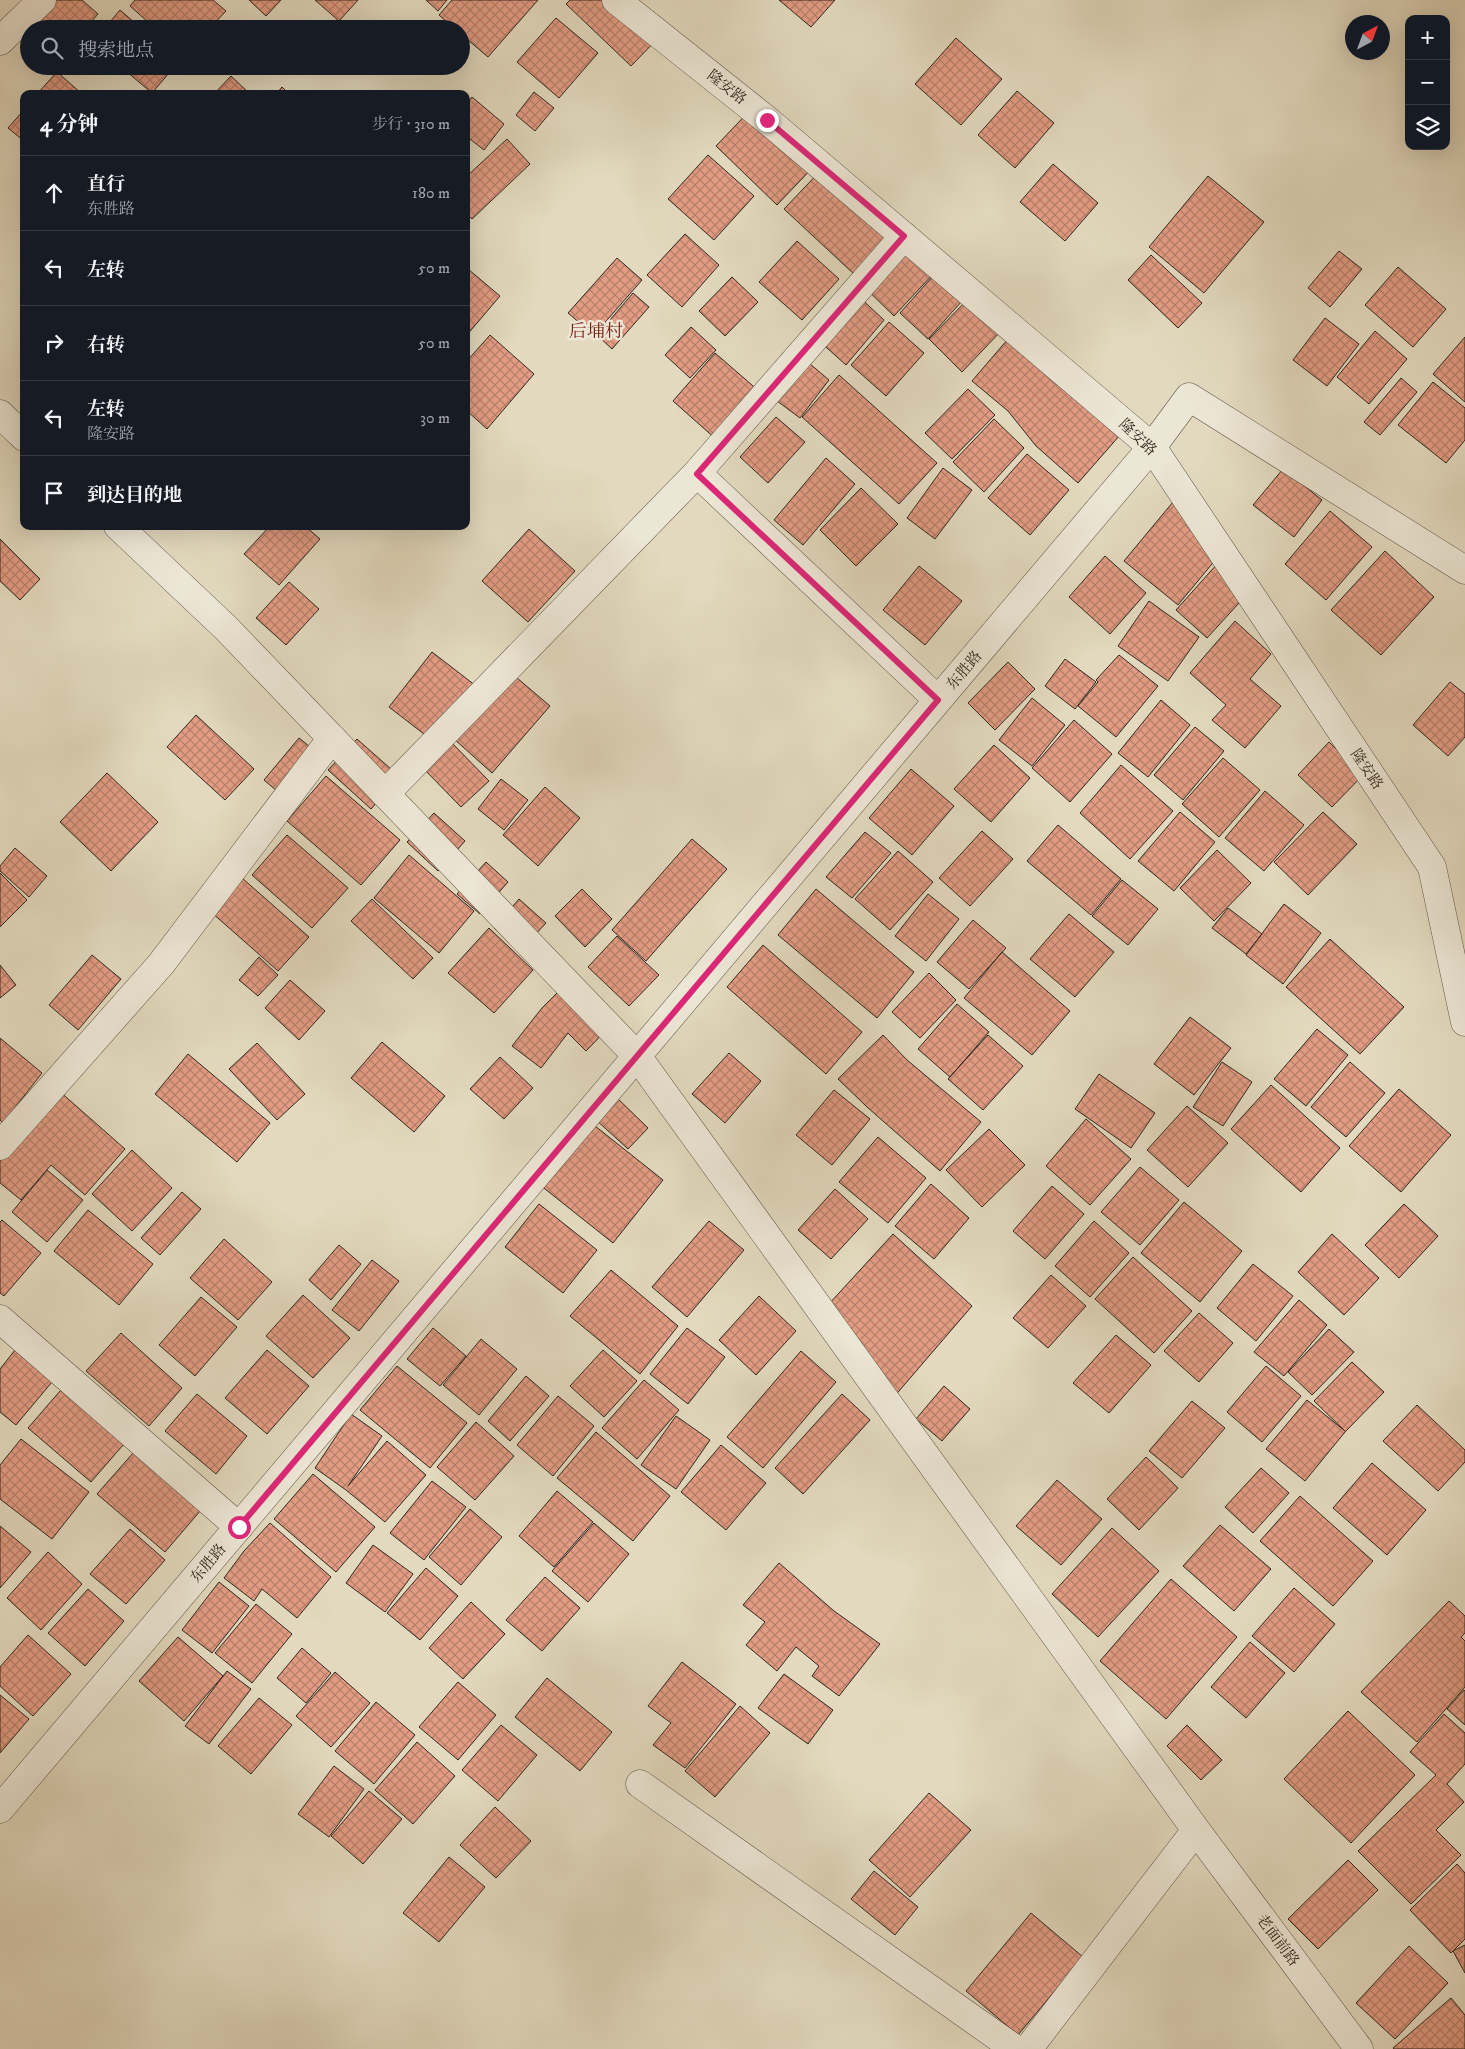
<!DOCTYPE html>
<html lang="zh">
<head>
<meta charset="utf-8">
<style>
	:root { --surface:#171b24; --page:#242831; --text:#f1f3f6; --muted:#9ea1a6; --line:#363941 }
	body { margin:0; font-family:"IM FELL DW Pica","Noto Serif SC",serif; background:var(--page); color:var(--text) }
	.controls { position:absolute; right:15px; top:15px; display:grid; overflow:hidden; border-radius:10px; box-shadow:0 5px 20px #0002 }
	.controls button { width:45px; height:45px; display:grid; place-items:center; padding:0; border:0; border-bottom:1px solid var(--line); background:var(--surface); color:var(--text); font:25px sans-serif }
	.compass { position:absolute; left:1345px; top:15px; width:45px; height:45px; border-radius:50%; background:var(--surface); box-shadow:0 5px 20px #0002; rotate:41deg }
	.stop { position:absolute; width:15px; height:15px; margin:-11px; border:4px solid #db2777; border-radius:50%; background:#fff }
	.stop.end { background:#db2777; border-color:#fff; box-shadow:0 1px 5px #0008 }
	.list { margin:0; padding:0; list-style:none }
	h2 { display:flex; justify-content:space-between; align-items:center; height:65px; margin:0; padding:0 20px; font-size:21px }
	h2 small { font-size:16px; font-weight:400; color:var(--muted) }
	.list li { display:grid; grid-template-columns:32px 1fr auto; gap:15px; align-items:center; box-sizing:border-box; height:75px; padding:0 20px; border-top:1px solid var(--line) }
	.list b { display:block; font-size:19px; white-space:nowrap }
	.list p { margin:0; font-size:16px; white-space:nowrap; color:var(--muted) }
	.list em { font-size:16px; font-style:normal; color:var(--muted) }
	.icon { flex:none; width:28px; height:28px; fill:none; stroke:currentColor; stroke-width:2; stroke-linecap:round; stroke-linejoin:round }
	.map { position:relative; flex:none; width:1465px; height:2049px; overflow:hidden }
	.search { position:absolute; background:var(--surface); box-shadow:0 5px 20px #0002; left:20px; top:20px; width:450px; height:55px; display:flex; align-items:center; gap:12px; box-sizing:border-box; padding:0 18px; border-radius:28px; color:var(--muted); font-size:19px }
	.panel { position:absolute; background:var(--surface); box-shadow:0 5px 20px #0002; left:20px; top:90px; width:450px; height:440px; border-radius:10px }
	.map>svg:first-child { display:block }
</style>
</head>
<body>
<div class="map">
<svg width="1465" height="2049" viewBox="0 0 1465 2049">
	<defs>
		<pattern id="building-cross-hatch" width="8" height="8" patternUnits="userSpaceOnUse" patternTransform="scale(1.25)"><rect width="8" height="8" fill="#e29c83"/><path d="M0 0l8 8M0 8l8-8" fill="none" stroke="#b87f6b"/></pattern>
	</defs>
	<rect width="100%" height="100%" fill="#e2d9be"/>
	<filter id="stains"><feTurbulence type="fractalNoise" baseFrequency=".004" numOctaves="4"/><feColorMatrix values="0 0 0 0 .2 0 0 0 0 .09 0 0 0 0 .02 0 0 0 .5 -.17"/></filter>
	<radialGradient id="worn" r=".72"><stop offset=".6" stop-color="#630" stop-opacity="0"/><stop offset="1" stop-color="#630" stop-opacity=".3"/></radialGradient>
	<path fill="url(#building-cross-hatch)" stroke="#32281f" d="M54,0H82L98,14L85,29H50L38,18Z
		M135,0H213L226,11L209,29H156L130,6Z
		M249,0H281L266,16Z
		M315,0H358L339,21Z
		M426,0H447L438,11Z
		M452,0H538L488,57L461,34V29H455L439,15Z
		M570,0H629L663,33L631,66L566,4Z
		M779,0H835L811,27Z
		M120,10L142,29H104Z
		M556,18L598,53L559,98L517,62Z
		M956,38L1002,79L961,125L915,84Z
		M120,66H175L152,93Z
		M57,72L82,94H37Z
		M231,76L250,94H214Z
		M282,87L289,94H276Z
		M1017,91L1054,123L1015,168L978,135Z
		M534,92L554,108L535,131L516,115Z
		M472,97L504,124L484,150L466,136V104Z
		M757,103L818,162L777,205L716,146Z
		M24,110V141L8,128Z
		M507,139L530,164L472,219L466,213V177Z
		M708,155L754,196L714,240L668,199Z
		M1053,164L1098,203L1065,241L1020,202Z
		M826,165L896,228L855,275L784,209Z
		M1208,176L1264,222L1204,293L1149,247Z
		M685,234L719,265L682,307L647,275Z
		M898,237L935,272L894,316L857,280Z
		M797,241L839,279L802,320L759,282Z
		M1339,251L1362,269L1330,307L1308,288Z
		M1151,255L1202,303L1178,328L1128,280Z
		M617,258L642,280L594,335L568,313Z
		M1398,267L1446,309L1413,347L1365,305Z
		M468,269L500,296L466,336V271Z
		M933,276L962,301L928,339L900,313Z
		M732,277L758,302L725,336L699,311Z
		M633,293L649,307L612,349L597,335Z
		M856,294L884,320L846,365L817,339Z
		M969,298L1002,330L962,372L929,339Z
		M1325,318L1359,344L1327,386L1293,360Z
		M889,322L924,353L886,396L851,365Z
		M691,327L716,350L690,378L665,355Z
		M1375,331L1407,359L1369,404L1337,377Z
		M1014,332L1120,435L1078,483L1036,446L1008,411L972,381Z
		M490,335L534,374L487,429L466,410V362Z
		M1465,337V402L1433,374Z
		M715,353L760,392L717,440L673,401Z
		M803,358L829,380L800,418L773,398Z
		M839,375L937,463L899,504L802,417Z
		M1401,378L1417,392L1380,435L1364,422Z
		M1433,382L1465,408V440L1446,463L1398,425Z
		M968,389L995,415L952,459L925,433Z
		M776,417L805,442L768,483L740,457Z
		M994,419L1024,448L984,492L953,462Z
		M1027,454L1069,490L1030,535L988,498Z
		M826,458L855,484L803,545L774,520Z
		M943,468L972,490L935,539L907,518Z
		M1283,469L1322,500L1294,537L1253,505Z
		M861,488L898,524L856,566L820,530Z
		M1173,502L1226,547L1178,605L1124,561Z
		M1330,511L1372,547L1326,600L1285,564Z
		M270,526H305L320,539L279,585L244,554Z
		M529,529L575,571L528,622L482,581Z
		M0,539L40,579L20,600L0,581Z
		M1385,551L1434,597L1381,655L1331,610Z
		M1105,556L1146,593L1110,634L1069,597Z
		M1218,563L1250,591L1207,638L1176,610Z
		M919,566L962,601L925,645L883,610Z
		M289,582L319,609L286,645L256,618Z
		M1149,601L1199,637L1168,681L1118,646Z
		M1235,621L1271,654L1250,679L1281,706L1245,748L1212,720L1226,705L1190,673Z
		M432,652L476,686L433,741L389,707Z
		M1119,655L1158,686L1116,737L1078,706L1098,682L1096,680Z
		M1065,659L1096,682L1075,709L1045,686Z
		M1008,662L1035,689L995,730L968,703Z
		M510,672L550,706L492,773L453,738Z
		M1450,682L1465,694V737L1448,756L1413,725Z
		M1032,698L1065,725L1032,766L999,740Z
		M1161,700L1190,725L1148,777L1118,753Z
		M196,715L254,769L225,800L167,747Z
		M1074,720L1112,754L1070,802L1032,768Z
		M1195,727L1224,751L1183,800L1154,775Z
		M299,738L319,754L283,796L264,780Z
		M357,739L400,777L371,809L328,770Z
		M450,741L489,781L461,807L423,768Z
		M1329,742L1363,775L1332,807L1298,775Z
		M994,745L1030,778L991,822L954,789Z
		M1223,758L1260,790L1219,837L1182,804Z
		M1121,765L1173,811L1130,859L1080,813Z
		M911,769L954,806L912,855L869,818Z
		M107,773L158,822L111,871L60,822Z
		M326,776L400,840L361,885L287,821Z
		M501,779L528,800L504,830L478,809Z
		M545,787L580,818L538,866L503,835Z
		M1265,791L1304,825L1264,871L1225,838Z
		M1180,812L1215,842L1174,891L1138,861Z
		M1323,812L1357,844L1308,895L1274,862Z
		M434,813L465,841L438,871L407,842Z
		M1058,825L1121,879L1091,915L1027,861Z
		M982,831L1013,859L970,906L939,878Z
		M865,832L891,853L852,898L826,877Z
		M287,835L348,888L312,928L252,875Z
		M692,839L727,869L646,961L612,930Z
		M15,848L47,876L29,897L0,871V866Z
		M1217,850L1251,883L1214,921L1180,888Z
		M898,851L933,882L890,930L855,899Z
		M409,855L474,911L439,953L374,898Z
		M486,862L508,882L480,914L457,894Z
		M0,873L27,900L0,927Z
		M242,878L309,937L278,971L211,912Z
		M1122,880L1158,909L1128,945L1092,916Z
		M582,889L612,919L585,947L555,916Z
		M816,889L914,972L877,1018L778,935Z
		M928,894L959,919L926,961L895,936Z
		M372,899L433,958L413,979L351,921Z
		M519,899L546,923L520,951L494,928Z
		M1284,904L1321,933L1283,984L1246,955Z
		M1228,908L1262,934L1246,954L1212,928Z
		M1069,914L1114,952L1075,997L1030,959Z
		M973,920L1006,948L969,989L937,962Z
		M489,928L533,970L494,1013L448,973Z
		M617,936L659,975L629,1006L588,967Z
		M1330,939L1404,1007L1360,1054L1286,987Z
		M763,945L862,1032L826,1074L727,987Z
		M1002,952L1070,1011L1032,1055L964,998Z
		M92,955L121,979L78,1030L49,1005Z
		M259,957L278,975L258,996L239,980Z
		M0,965L16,985L0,998Z
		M929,973L956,1000L920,1038L892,1012Z
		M575,975L618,1018L586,1051L568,1033L541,1068L512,1046L542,1008Z
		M290,980L325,1011L299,1040L265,1008Z
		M957,1004L989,1032L950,1077L918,1049Z
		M1190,1017L1231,1048L1194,1095L1154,1064Z
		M1317,1029L1348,1055L1306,1106L1274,1079Z
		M883,1035L907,1060L981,1122L940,1171L867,1107L838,1079Z
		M988,1035L1023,1066L983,1110L948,1079Z
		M0,1038L42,1073L3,1123L0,1120Z
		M382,1042L445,1096L414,1132L351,1078Z
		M257,1043L305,1094L277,1120L229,1069Z
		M729,1053L761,1081L725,1123L692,1094Z
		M188,1054L270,1123L237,1162L155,1094Z
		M500,1057L533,1088L504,1119L470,1089Z
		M1222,1062L1252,1082L1223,1126L1193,1107Z
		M1350,1062L1385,1093L1346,1137L1311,1107Z
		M1099,1074L1155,1113L1131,1148L1075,1109Z
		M1271,1085L1340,1148L1301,1192L1231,1129Z
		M1399,1089L1451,1135L1401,1192L1349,1146Z
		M58,1090L125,1149L85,1195L51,1165L21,1200L0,1183V1157Z
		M834,1090L870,1119L832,1165L796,1135Z
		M614,1095L648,1128L628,1149L594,1118Z
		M1187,1106L1228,1143L1188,1187L1147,1150Z
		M585,1118L663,1180L613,1243L535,1181Z
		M1086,1119L1131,1159L1090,1205L1046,1166Z
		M989,1129L1025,1165L982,1207L946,1170Z
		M878,1137L926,1178L888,1223L839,1182Z
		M132,1150L172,1188L132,1231L92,1194Z
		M1140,1167L1179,1200L1140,1245L1101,1212Z
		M47,1170L83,1200L47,1242L12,1212Z
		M931,1184L969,1218L934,1259L895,1226Z
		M1052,1186L1084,1214L1045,1259L1013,1231Z
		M835,1189L868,1219L831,1259L798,1230Z
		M182,1192L201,1209L160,1255L141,1238Z
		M1184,1202L1242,1251L1200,1302L1141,1253Z
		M539,1204L597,1250L563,1293L505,1247Z
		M1404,1204L1438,1236L1399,1278L1365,1245Z
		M88,1210L153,1264L119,1305L54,1251Z
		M2,1220L41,1253L4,1296L0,1293V1222Z
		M709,1221L744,1250L687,1317L652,1287Z
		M1094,1221L1129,1253L1090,1297L1055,1266Z
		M893,1234L972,1306L893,1398L818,1316Z
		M1332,1234L1379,1278L1344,1315L1298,1272Z
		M224,1239L272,1282L238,1320L190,1278Z
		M339,1245L361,1264L331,1300L309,1280Z
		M1133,1257L1192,1311L1154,1353L1095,1299Z
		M372,1260L399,1281L359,1331L332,1310Z
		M1253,1264L1293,1296L1256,1341L1217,1308Z
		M611,1270L678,1326L640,1374L570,1316Z
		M1051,1275L1086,1306L1048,1348L1013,1318Z
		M303,1295L350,1338L313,1378L266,1336Z
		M759,1296L796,1331L756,1375L719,1340Z
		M201,1297L237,1327L195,1376L159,1345Z
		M1299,1300L1327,1325L1284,1376L1254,1352Z
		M1199,1313L1233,1343L1199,1382L1164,1351Z
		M433,1328L466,1356L440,1386L407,1359Z
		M687,1328L725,1357L688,1404L650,1374Z
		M1329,1329L1354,1352L1312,1395L1288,1372Z
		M121,1333L182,1388L149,1426L86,1371Z
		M1116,1335L1151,1365L1109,1413L1073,1383Z
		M481,1339L517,1369L479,1415L443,1385Z
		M19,1345L57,1376L16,1425L0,1412V1369Z
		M267,1350L309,1386L267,1434L225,1398Z
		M603,1350L637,1381L604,1417L570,1386Z
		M801,1351L836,1382L763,1468L727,1437Z
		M1352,1362L1384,1392L1345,1432L1305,1481L1266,1449L1307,1400L1345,1431L1314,1401Z
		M397,1366L467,1423L430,1468L360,1410Z
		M1266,1366L1301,1396L1262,1442L1227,1412Z
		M526,1376L549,1396L510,1441L488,1421Z
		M644,1380L679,1410L637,1459L602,1428Z
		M67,1383L130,1437L91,1482L28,1428Z
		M944,1386L970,1409L942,1441L916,1419Z
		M197,1394L247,1436L216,1474L165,1431Z
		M842,1394L870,1420L803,1494L775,1468Z
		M558,1396L594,1426L553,1476L517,1445Z
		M1192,1401L1225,1428L1182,1478L1149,1451Z
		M1417,1405L1465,1450V1462L1438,1491L1383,1441Z
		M351,1414L382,1436L348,1486L387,1441L426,1475L385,1522L346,1490L315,1468Z
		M676,1416L710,1440L676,1489L641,1465Z
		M476,1422L514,1456L475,1500L437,1467Z
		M596,1432L670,1496L633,1541L557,1478Z
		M21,1439L89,1492L52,1539L0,1499V1465Z
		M721,1445L766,1483L726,1530L681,1492Z
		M134,1452L201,1510L165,1552L97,1494Z
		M1146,1457L1178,1488L1139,1530L1107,1499Z
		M1372,1463L1426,1510L1387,1555L1333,1508Z
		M1261,1468L1289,1493L1253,1533L1225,1507Z
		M313,1474L375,1527L336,1572L274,1519Z
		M1057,1480L1102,1519L1061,1565L1016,1526Z
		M432,1481L466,1507L424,1560L390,1533Z
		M557,1491L593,1522L554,1567L519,1536Z
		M1300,1496L1373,1561L1333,1606L1260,1541Z
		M470,1509L502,1537L461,1585L429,1557Z
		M270,1523L331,1577L297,1618L262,1589L254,1601L224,1578L244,1551Z
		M594,1523L629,1554L588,1602L552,1571Z
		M1220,1525L1271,1569L1234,1611L1183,1566Z
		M0,1526L31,1552L0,1588Z
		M1112,1528L1159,1571L1098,1637L1052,1594Z
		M130,1529L165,1560L126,1604L90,1574Z
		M373,1545L413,1574L385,1612L346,1583Z
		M48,1552L82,1584L41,1630L7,1598Z
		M779,1563L834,1611L880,1644L839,1696L812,1676L819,1666L796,1647L777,1671L746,1645L765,1622L743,1605Z
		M426,1568L458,1596L420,1640L387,1613Z
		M545,1577L580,1608L542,1651L506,1620Z
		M1171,1579L1237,1637L1166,1719L1100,1661Z
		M219,1582L249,1606L212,1653L182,1630Z
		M1294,1588L1335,1624L1294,1672L1252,1636Z
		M88,1589L124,1621L85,1666L48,1633Z
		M1449,1601L1465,1616V1633L1461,1637L1465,1641V1687L1417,1742L1361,1692Z
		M471,1602L505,1634L463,1679L429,1648Z
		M256,1604L292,1634L252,1683L215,1653Z
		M28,1635L71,1674L33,1716L0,1686V1667Z
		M178,1637L223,1676L184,1721L139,1681Z
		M1250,1642L1285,1673L1246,1718L1211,1687Z
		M302,1648L331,1673L306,1703L277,1678Z
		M682,1662L736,1704L685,1768L653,1745L671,1723L648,1706Z
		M227,1671L251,1689L209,1744L185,1726Z
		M335,1672L370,1703L331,1747L296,1716Z
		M784,1674L833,1710L808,1744L758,1708Z
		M547,1678L612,1732L580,1771L515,1717Z
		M458,1682L496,1715L458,1760L419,1727Z
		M1464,1690L1465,1691V1725L1447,1709Z
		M0,1695L29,1719L0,1753Z
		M259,1698L292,1725L251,1774L218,1746Z
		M376,1702L415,1735L374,1784L335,1751Z
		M740,1706L770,1733L715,1797L685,1771Z
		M1348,1711L1415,1775L1351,1843L1284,1779Z
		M1444,1714L1465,1733V1764L1447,1784L1464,1802L1436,1830L1461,1855L1411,1904L1358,1851L1436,1775L1410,1752Z
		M501,1725L537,1755L498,1801L462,1770Z
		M1187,1725L1222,1760L1201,1780L1167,1746Z
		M417,1742L455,1776L413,1824L375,1790Z
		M334,1766L364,1789L329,1837L298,1814Z
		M369,1791L402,1819L363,1864L331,1836Z
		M929,1793L971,1830L910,1897L869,1860Z
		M495,1807L531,1841L496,1878L460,1845Z
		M449,1857L485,1887L439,1942L403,1913Z
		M1348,1860L1378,1890L1318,1949L1288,1919Z
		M1457,1864L1465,1873V1939L1451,1953L1410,1910Z
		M874,1871L918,1907L895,1935L851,1899Z
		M1031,1913L1083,1957L1018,2035L966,1991Z
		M1465,1945V1973L1453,1951Z
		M1409,1946L1448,1983L1395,2039L1356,2003Z
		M1451,1998L1465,2015V2049H1394L1393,2048Z"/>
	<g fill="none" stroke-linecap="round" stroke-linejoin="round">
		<g stroke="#5e5447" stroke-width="29">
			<path id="minor" d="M616,0L767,120L1152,447L1432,867L1465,1022
				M0,41L42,0
				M904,236L697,473L938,700
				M0,414L24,437
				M118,526L226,628L637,1056L1196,1830L1359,2049
				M385,794L697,473
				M0,1146L161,964L332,738
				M0,1319L239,1527
				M640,1784L1015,2049
				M0,1809L1152,447L1189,397L1465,570
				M1028,2049L1196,1830"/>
		</g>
		<use href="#minor" stroke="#ece6d5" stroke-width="28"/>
	</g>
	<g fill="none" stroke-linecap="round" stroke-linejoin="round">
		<path stroke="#db2777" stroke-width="6" d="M239,1527L938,700L697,474L904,236L767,120"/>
	</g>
	<g text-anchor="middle" stroke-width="5" stroke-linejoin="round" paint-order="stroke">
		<g font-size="15" fill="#32281f" stroke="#ece6d5">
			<text transform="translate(727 87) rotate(38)" y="5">隆安路</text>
			<text transform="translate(1138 437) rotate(44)" y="5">隆安路</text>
			<text transform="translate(964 670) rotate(-50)" y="5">东胜路</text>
			<text transform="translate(1367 769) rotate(56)" y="5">隆安路</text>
			<text transform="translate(208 1563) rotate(-50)" y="5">东胜路</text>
			<text transform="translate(1278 1940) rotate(53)" y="5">老面前路</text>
		</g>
		<g font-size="18" fill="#7a1f14" stroke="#ece6d5">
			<text x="596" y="337">后埔村</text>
		</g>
	</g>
	<rect width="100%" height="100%" filter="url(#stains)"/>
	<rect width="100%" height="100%" fill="url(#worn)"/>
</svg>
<div class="controls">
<button>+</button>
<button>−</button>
<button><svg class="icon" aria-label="layers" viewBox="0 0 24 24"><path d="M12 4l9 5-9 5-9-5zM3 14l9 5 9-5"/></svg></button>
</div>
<svg class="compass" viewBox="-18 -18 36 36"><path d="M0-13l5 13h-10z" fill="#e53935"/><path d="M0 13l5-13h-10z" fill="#9ea1a6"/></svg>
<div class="stop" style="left:239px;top:1527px"></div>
<div class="stop end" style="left:767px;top:120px"></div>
<div class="search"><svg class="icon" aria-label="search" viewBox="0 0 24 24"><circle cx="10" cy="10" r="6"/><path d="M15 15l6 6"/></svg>搜索地点</div>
<section class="panel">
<h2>4 分钟<small>步行 · 310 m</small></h2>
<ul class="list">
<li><svg class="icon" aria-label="ahead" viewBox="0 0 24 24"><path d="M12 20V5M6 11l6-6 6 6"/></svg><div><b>直行</b><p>东胜路</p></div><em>180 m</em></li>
<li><svg class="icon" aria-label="left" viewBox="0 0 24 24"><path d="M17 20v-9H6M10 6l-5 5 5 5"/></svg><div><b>左转</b></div><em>50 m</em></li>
<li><svg class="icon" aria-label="right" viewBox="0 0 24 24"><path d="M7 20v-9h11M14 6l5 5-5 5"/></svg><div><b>右转</b></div><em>50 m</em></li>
<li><svg class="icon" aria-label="left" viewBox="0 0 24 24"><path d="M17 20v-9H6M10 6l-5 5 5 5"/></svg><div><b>左转</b><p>隆安路</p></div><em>30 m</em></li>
<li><svg class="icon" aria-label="arrive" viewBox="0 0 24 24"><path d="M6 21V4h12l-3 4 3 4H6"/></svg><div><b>到达目的地</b></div></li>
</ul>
</section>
</div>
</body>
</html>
